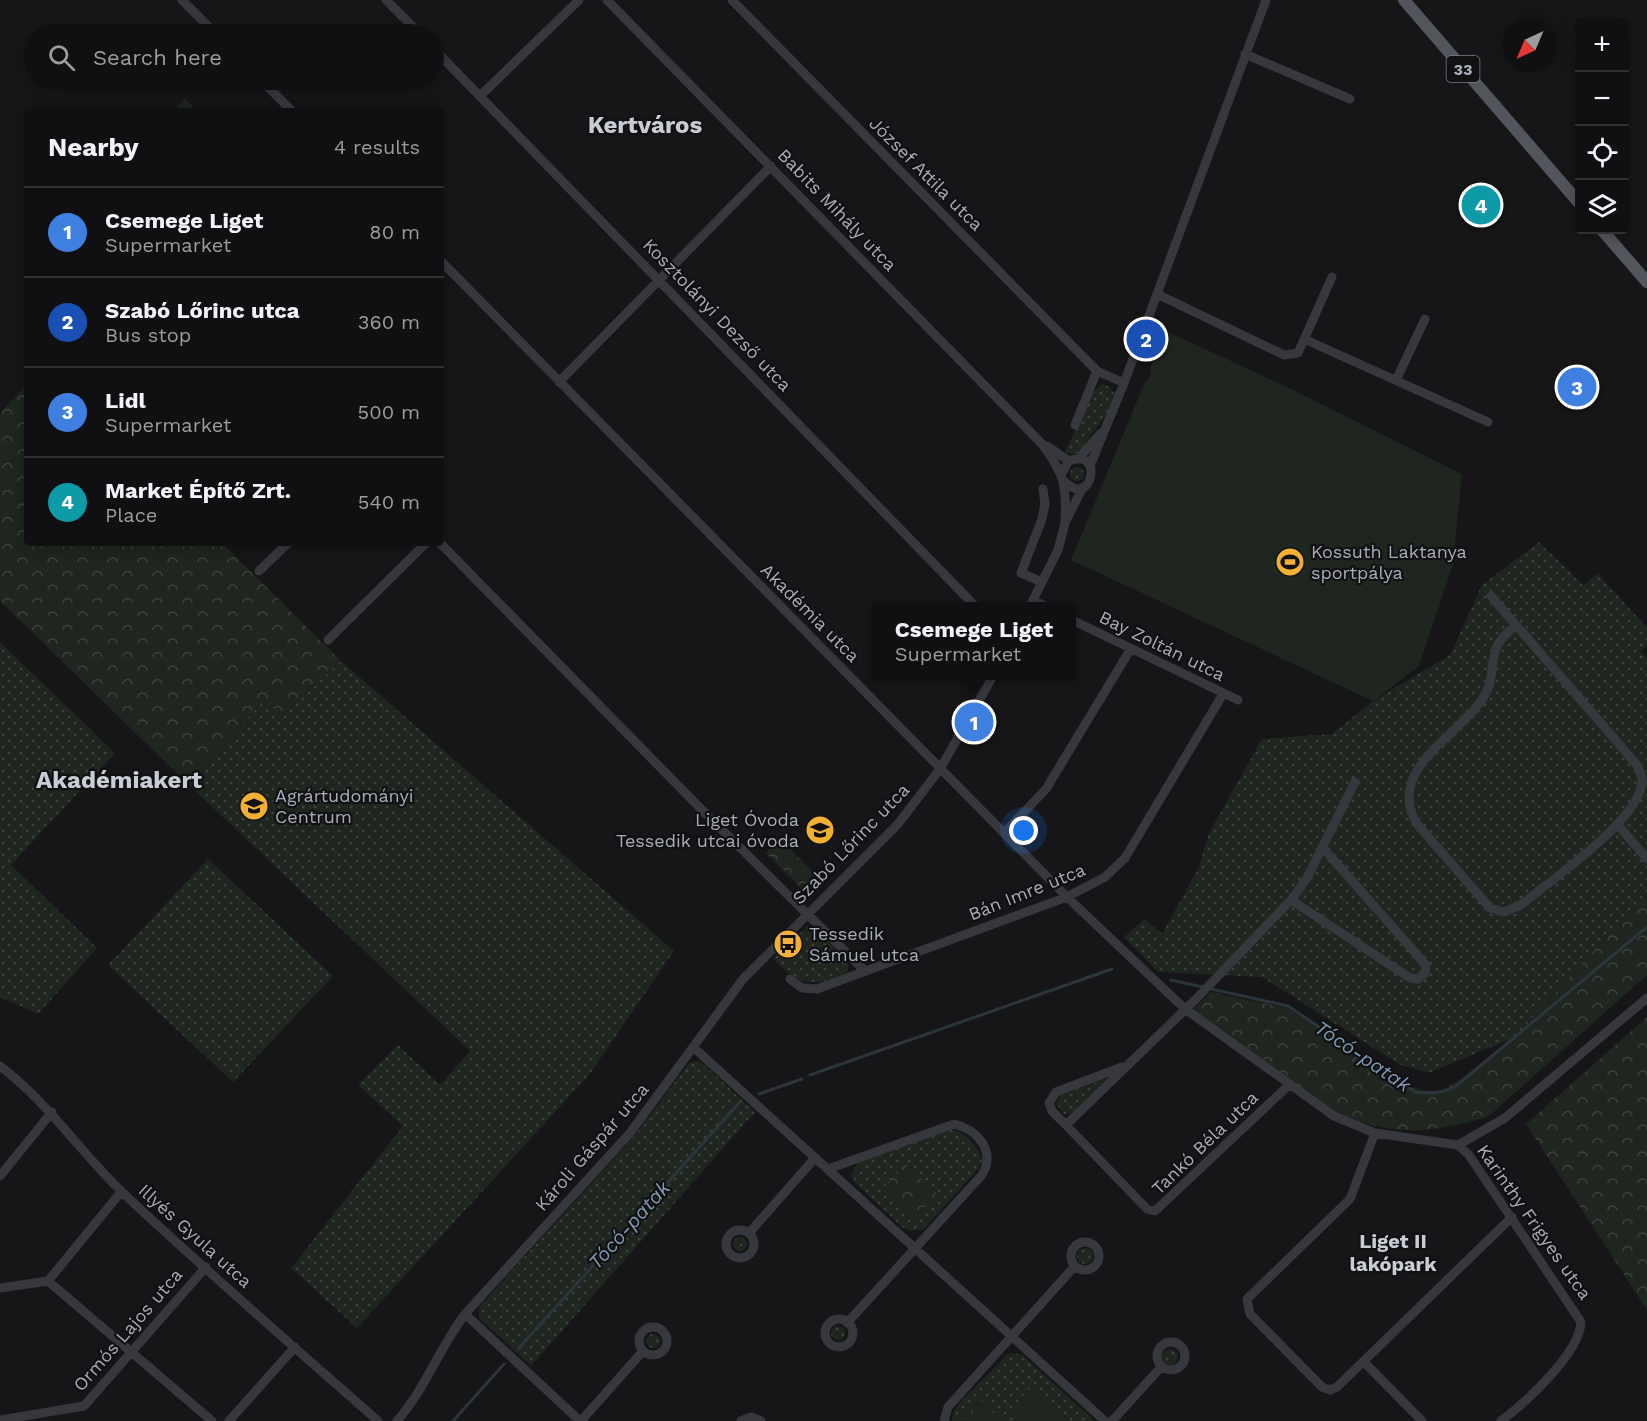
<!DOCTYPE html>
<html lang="en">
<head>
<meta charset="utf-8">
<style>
	:root { --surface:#101012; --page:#1e1e20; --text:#f1f3f6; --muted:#9c9d9f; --line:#303032; --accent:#0f766e }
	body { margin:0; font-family:"Work Sans",sans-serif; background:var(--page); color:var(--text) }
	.controls { position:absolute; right:18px; top:18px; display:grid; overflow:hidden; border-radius:6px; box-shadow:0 3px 15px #0003 }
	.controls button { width:54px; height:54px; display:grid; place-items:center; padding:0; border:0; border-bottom:2px solid var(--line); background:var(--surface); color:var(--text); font:30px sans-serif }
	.compass { position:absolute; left:1503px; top:18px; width:54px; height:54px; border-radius:50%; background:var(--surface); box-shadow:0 3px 15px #0003; rotate:224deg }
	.you { position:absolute; left:1024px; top:831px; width:21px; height:21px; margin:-15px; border:4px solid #fff; border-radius:50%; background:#1a73e8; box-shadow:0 0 0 9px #1a73e833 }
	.badge { display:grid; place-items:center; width:39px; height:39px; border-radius:50%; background:var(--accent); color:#fff; font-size:20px; font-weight:700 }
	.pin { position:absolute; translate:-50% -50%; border:3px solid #fff; box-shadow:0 2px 6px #0006 }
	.popup { position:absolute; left:872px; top:602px; width:204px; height:78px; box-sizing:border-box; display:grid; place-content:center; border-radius:6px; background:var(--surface); filter:drop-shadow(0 2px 4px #0005); font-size:20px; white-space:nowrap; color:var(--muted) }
	.popup b { font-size:22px; color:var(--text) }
	.popup::after { content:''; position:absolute; left:50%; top:100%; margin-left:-12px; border:12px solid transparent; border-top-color:var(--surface) }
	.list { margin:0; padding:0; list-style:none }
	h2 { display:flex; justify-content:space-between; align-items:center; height:78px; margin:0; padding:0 24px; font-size:26px }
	h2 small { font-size:20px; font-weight:400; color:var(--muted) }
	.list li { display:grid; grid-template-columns:39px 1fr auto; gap:18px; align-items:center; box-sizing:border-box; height:90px; padding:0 24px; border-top:2px solid var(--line) }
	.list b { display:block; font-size:22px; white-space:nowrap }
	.list p { margin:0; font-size:20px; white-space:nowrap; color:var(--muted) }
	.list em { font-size:20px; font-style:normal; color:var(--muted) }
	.icon { flex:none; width:33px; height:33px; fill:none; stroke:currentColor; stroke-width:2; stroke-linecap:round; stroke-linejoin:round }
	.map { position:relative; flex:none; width:1647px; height:1421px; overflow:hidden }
	.search { position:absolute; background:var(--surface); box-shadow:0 3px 15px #0003; left:24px; top:24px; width:420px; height:66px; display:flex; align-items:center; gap:15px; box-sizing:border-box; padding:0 21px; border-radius:33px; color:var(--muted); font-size:22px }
	.panel { position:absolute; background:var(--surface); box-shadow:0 3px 15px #0003; left:24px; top:108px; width:420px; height:438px; border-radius:6px }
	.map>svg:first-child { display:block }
</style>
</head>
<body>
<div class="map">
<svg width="1647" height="1421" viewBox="0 0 1647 1421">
	<defs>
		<pattern id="grass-dots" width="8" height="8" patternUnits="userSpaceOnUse" patternTransform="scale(1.5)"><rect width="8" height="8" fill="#1e261f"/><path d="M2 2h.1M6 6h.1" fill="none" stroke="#3c433d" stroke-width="1.8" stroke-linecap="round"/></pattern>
		<pattern id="forest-crowns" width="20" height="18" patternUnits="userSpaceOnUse" patternTransform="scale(1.5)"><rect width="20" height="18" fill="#1e261f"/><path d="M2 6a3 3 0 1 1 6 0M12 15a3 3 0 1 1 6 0" fill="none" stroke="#3c433d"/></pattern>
	</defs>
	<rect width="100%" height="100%" fill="#161618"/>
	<path fill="url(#grass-dots)" d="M1102,384L1110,387L1114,393L1107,413L1079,452L1075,454L1065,452L1093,392Z
		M1070 474a7 7 0 1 1 14 0a7 7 0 1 1-14 0Z
		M1539,542L1583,585L1598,574L1647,628V645L1641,651L1647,658V892L1515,1037L1428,1073L1399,1064L1262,977L1158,972L1124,937L1145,919L1162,934L1199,867L1209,833L1262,739L1332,734L1373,701L1450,655L1482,585Z
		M0,642L115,753L11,865L97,948L38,1014L0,997Z
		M341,661L674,951L589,1075L357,1328L291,1268L403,1126L358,1085L398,1045L440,1085L470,1051L189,785L263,701L283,716Z
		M208,859L333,976L233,1082L108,965Z
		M808,926L815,928L848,962V971C816,989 797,986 773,959Z
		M695,1061L702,1063L755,1112L531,1366L479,1318V1307L637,1133L689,1063Z
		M1106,1079L1072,1113L1064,1114L1056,1103L1061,1095Z
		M951,1130C965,1130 978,1147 982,1160L979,1168L923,1230L910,1231L902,1227L854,1182L851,1175L858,1163Z
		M733 1244a7 7 0 1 1 14 0a7 7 0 1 1-14 0Z
		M1077 1256a8 8 0 1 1 16 0a8 8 0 1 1-16 0Z
		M831 1333a7 7 0 1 1 14 0a7 7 0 1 1-14 0Z
		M646 1341a7 7 0 1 1 14 0a7 7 0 1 1-14 0Z
		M1162 1357a8 8 0 1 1 16 0a8 8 0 1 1-16 0Z
		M1009,1353L1021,1354L1095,1421H1071L1033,1386L1011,1409L1024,1421H1004L980,1400L961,1421H952L953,1413L958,1404Z"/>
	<path fill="url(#forest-crowns)" d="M27,384V543H222L341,661L283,716L263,701L189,785L0,601V413Z
		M780,839L824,883L810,897L766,853Z
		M1647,892V975L1489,1116C1453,1128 1411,1136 1373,1125C1310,1109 1244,1050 1192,1011L1211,992L1287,1008L1410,1087L1426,1091L1442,1090L1461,1079L1515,1037Z
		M1647,1017V1310L1526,1124Z
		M905,1164L937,1194L913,1220L881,1190Z
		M980,1400L1004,1421H961Z"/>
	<path fill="#1e261f" d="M185,99L197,111H174Z
		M1166,331L1287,387L1462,474L1453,565L1419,666L1373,701L1071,560L1145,382L1150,378L1151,367Z
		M1033,1385L1071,1421H1024L1011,1409Z"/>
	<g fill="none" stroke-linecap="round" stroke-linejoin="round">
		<path stroke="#2c353c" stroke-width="3" d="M1171,980L1288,1006L1415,1092C1431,1094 1442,1094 1456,1086L1647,927
			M810,1075L1112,969
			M759,1094L802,1079
			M519,1348L739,1103
			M453,1421L504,1364"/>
		<path stroke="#37383d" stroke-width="9" d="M182,0L216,34
			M386,0L420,34
			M607,0L1042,444C1064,473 1067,486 1065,523
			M732,0L1097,371L1124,383
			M434,49L975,606
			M1245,54L1350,99
			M261,80L292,111
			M480,96L579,0
			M441,261L1067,897L1185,1009L1334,1116L1375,1133L1458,1145L1469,1155L1581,1322C1580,1353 1525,1403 1501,1421
			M1157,294L1284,355L1298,353L1332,277
			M1304,339L1488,422
			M1396,380L1425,319
			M559,382L771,166
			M1075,425L1097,371
			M1047,446L1069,461
			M1078,459L1101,433
			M1090,466L1124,383L1266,0
			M1062,473L1069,461C1105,447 1092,509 1065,482
			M440,543L707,815L865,971
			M259,571L288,543
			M1042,582L1021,573L1042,519L1045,504L1043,489
			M1491,596L1637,765C1640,771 1643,776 1642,783C1638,821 1551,880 1521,905L1504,912L1490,908L1417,824C1384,768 1462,735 1485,695C1494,680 1490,662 1497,646C1501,638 1509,631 1516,625
			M1033,600L1045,606
			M1030,606L1058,550L1065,523L1083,487
			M1072,620L1238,700
			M328,640L426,543
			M1618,825L1647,859
			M1005,832L1046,789L1130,650
			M1291,900L1410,978L1418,979L1425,973L1426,965L1323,848
			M790,979L802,988L817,989L1067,897L1105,877L1125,858L1223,694
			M693,1047L1105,1421
			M0,1066C48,1102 80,1152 123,1193C206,1271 293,1346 378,1421
			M1289,1085L1155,1211L1147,1209L1066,1125L1194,1001L1291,900L1307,878L1355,782
			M1066,1125L1052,1111L1049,1103L1056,1092L1122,1067
			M1375,1133L1350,1199L1247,1299L1250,1314L1322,1387L1330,1390L1337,1387L1512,1217
			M1458,1145L1505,1118L1647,998
			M828,1169L954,1124C978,1130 996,1151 982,1175L847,1323
			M0,1176L52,1112
			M726 1244a14 14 0 1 1 28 0a14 14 0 1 1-28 0Z
			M749,1233L815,1158
			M1071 1256a14 14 0 1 1 28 0a14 14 0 1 1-28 0Z
			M48,1281L212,1421
			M0,1288L48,1281L121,1192
			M465,1314L580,1421
			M825 1333a14 14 0 1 1 28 0a14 14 0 1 1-28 0Z
			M639 1341a14 14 0 1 1 28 0a14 14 0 1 1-28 0Z
			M1157 1356a14 14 0 1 1 28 0a14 14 0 1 1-28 0Z
			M1364,1362L1422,1421
			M0,1420L84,1406L206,1267
			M229,1421L295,1347
			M397,1421C425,1389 439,1349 465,1314L630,1133L743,979L898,824L940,769L993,676
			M581,1421L643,1351
			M741,1421L751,1417L761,1421
			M944,1421L948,1407L1075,1266
			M1112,1421L1162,1366"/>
		<path stroke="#53555c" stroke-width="12" d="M1404,0L1580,204
			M1602,230L1647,282"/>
	</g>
	<defs>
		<g id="stadium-disc" transform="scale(1.5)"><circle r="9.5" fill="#f2b134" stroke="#111113"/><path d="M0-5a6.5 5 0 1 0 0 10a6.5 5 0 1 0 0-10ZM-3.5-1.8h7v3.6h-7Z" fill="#111"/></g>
		<g id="university-disc" transform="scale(1.5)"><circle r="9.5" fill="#f2b134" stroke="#111113"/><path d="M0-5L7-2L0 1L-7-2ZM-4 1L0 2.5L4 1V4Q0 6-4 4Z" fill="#111"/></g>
		<g id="school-disc" transform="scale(1.5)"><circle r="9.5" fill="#f2b134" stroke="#111113"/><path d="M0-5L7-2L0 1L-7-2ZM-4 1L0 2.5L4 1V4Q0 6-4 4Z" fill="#111"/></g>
		<g id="bus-disc" transform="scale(1.5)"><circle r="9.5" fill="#f2b134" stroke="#111113"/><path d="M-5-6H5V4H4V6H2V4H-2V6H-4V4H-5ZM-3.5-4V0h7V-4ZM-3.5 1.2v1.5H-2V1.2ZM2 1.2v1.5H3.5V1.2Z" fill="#111"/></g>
	</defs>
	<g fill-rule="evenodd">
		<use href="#stadium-disc" x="1290" y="562"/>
		<use href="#university-disc" x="254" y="806"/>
		<use href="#school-disc" x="820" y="830"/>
		<use href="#bus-disc" x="788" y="944"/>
	</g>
	<g text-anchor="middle" stroke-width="4.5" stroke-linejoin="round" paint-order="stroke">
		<rect fill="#111113" stroke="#7b7e86" stroke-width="1.5" x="1446.5" y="56" width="33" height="26" rx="4.5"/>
		<g font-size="16" font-weight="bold" fill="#a8adb8">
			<text x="1463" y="75">33</text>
		</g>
		<g font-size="18" fill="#a8adb8" stroke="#111113">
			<text transform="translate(926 174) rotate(45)" y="6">József Attila utca</text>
			<text transform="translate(837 210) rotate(46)" y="6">Babits Mihály utca</text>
			<text transform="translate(717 315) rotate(46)" y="6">Kosztolányi Dezső utca</text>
			<text transform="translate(810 613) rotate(45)" y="6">Akadémia utca</text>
			<text transform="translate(1162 646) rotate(26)" y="6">Bay Zoltán utca</text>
			<text transform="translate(851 844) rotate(-46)" y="6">Szabó Lőrinc utca</text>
			<text transform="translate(1027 892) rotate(-22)" y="6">Bán Imre utca</text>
			<text transform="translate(1205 1143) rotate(-44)" y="6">Tankó Béla utca</text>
			<text transform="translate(592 1147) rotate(-49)" y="6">Károli Gáspár utca</text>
			<text transform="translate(1534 1222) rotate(55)" y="6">Karinthy Frigyes utca</text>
			<text transform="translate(195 1236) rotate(42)" y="6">Illyés Gyula utca</text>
			<text transform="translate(128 1330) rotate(-49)" y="6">Ormós Lajos utca</text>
		</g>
		<g font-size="18" fill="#a8adb8" stroke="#111113" text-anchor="start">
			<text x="1311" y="558">Kossuth Laktanya<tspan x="1311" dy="21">sportpálya</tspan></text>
			<text x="275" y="802">Agrártudományi<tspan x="275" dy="21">Centrum</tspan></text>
			<text x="799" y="826" text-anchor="end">Liget Óvoda<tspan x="799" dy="21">Tessedik utcai óvoda</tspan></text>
			<text x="809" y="940">Tessedik<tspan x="809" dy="21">Sámuel utca</tspan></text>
		</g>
		<g font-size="20" font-style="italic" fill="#7f9bb3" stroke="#111113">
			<text transform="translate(1363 1056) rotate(34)" y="7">Tócó-patak</text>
			<text transform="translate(629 1225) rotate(-48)" y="7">Tócó-patak</text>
		</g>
		<g font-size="20" font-weight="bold" fill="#c9ccd4" stroke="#111113">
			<text x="1393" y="1248">Liget II<tspan x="1393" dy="23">lakópark</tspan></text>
		</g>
		<g font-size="24" font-weight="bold" fill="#c9ccd4" stroke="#111113">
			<text x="645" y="133">Kertváros</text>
			<text x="119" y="788">Akadémiakert</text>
		</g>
	</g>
</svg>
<div class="controls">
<button>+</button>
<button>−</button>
<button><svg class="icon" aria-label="locate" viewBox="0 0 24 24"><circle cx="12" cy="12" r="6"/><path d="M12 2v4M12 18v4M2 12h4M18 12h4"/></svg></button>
<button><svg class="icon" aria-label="layers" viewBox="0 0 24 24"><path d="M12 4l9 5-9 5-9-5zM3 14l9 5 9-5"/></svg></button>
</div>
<svg class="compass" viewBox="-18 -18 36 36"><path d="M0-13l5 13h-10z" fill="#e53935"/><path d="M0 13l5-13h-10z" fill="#9c9d9f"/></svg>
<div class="you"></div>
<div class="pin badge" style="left:974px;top:722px;background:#3f7fe0">1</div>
<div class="popup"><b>Csemege Liget</b>Supermarket</div>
<div class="pin badge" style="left:1146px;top:339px;background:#1a4fb4">2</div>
<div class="pin badge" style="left:1577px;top:387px;background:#3f7fe0">3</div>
<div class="pin badge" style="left:1481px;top:205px;background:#0f9aa8">4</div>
<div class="search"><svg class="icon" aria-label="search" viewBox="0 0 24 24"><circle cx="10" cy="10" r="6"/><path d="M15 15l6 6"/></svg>Search here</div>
<section class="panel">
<h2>Nearby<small>4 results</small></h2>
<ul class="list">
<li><span class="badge" style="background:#3f7fe0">1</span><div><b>Csemege Liget</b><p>Supermarket</p></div><em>80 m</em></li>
<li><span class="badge" style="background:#1a4fb4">2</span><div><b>Szabó Lőrinc utca</b><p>Bus stop</p></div><em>360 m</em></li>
<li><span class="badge" style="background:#3f7fe0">3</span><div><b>Lidl</b><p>Supermarket</p></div><em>500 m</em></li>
<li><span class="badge" style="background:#0f9aa8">4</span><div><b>Market Építő Zrt.</b><p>Place</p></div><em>540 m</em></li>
</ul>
</section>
</div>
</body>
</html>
